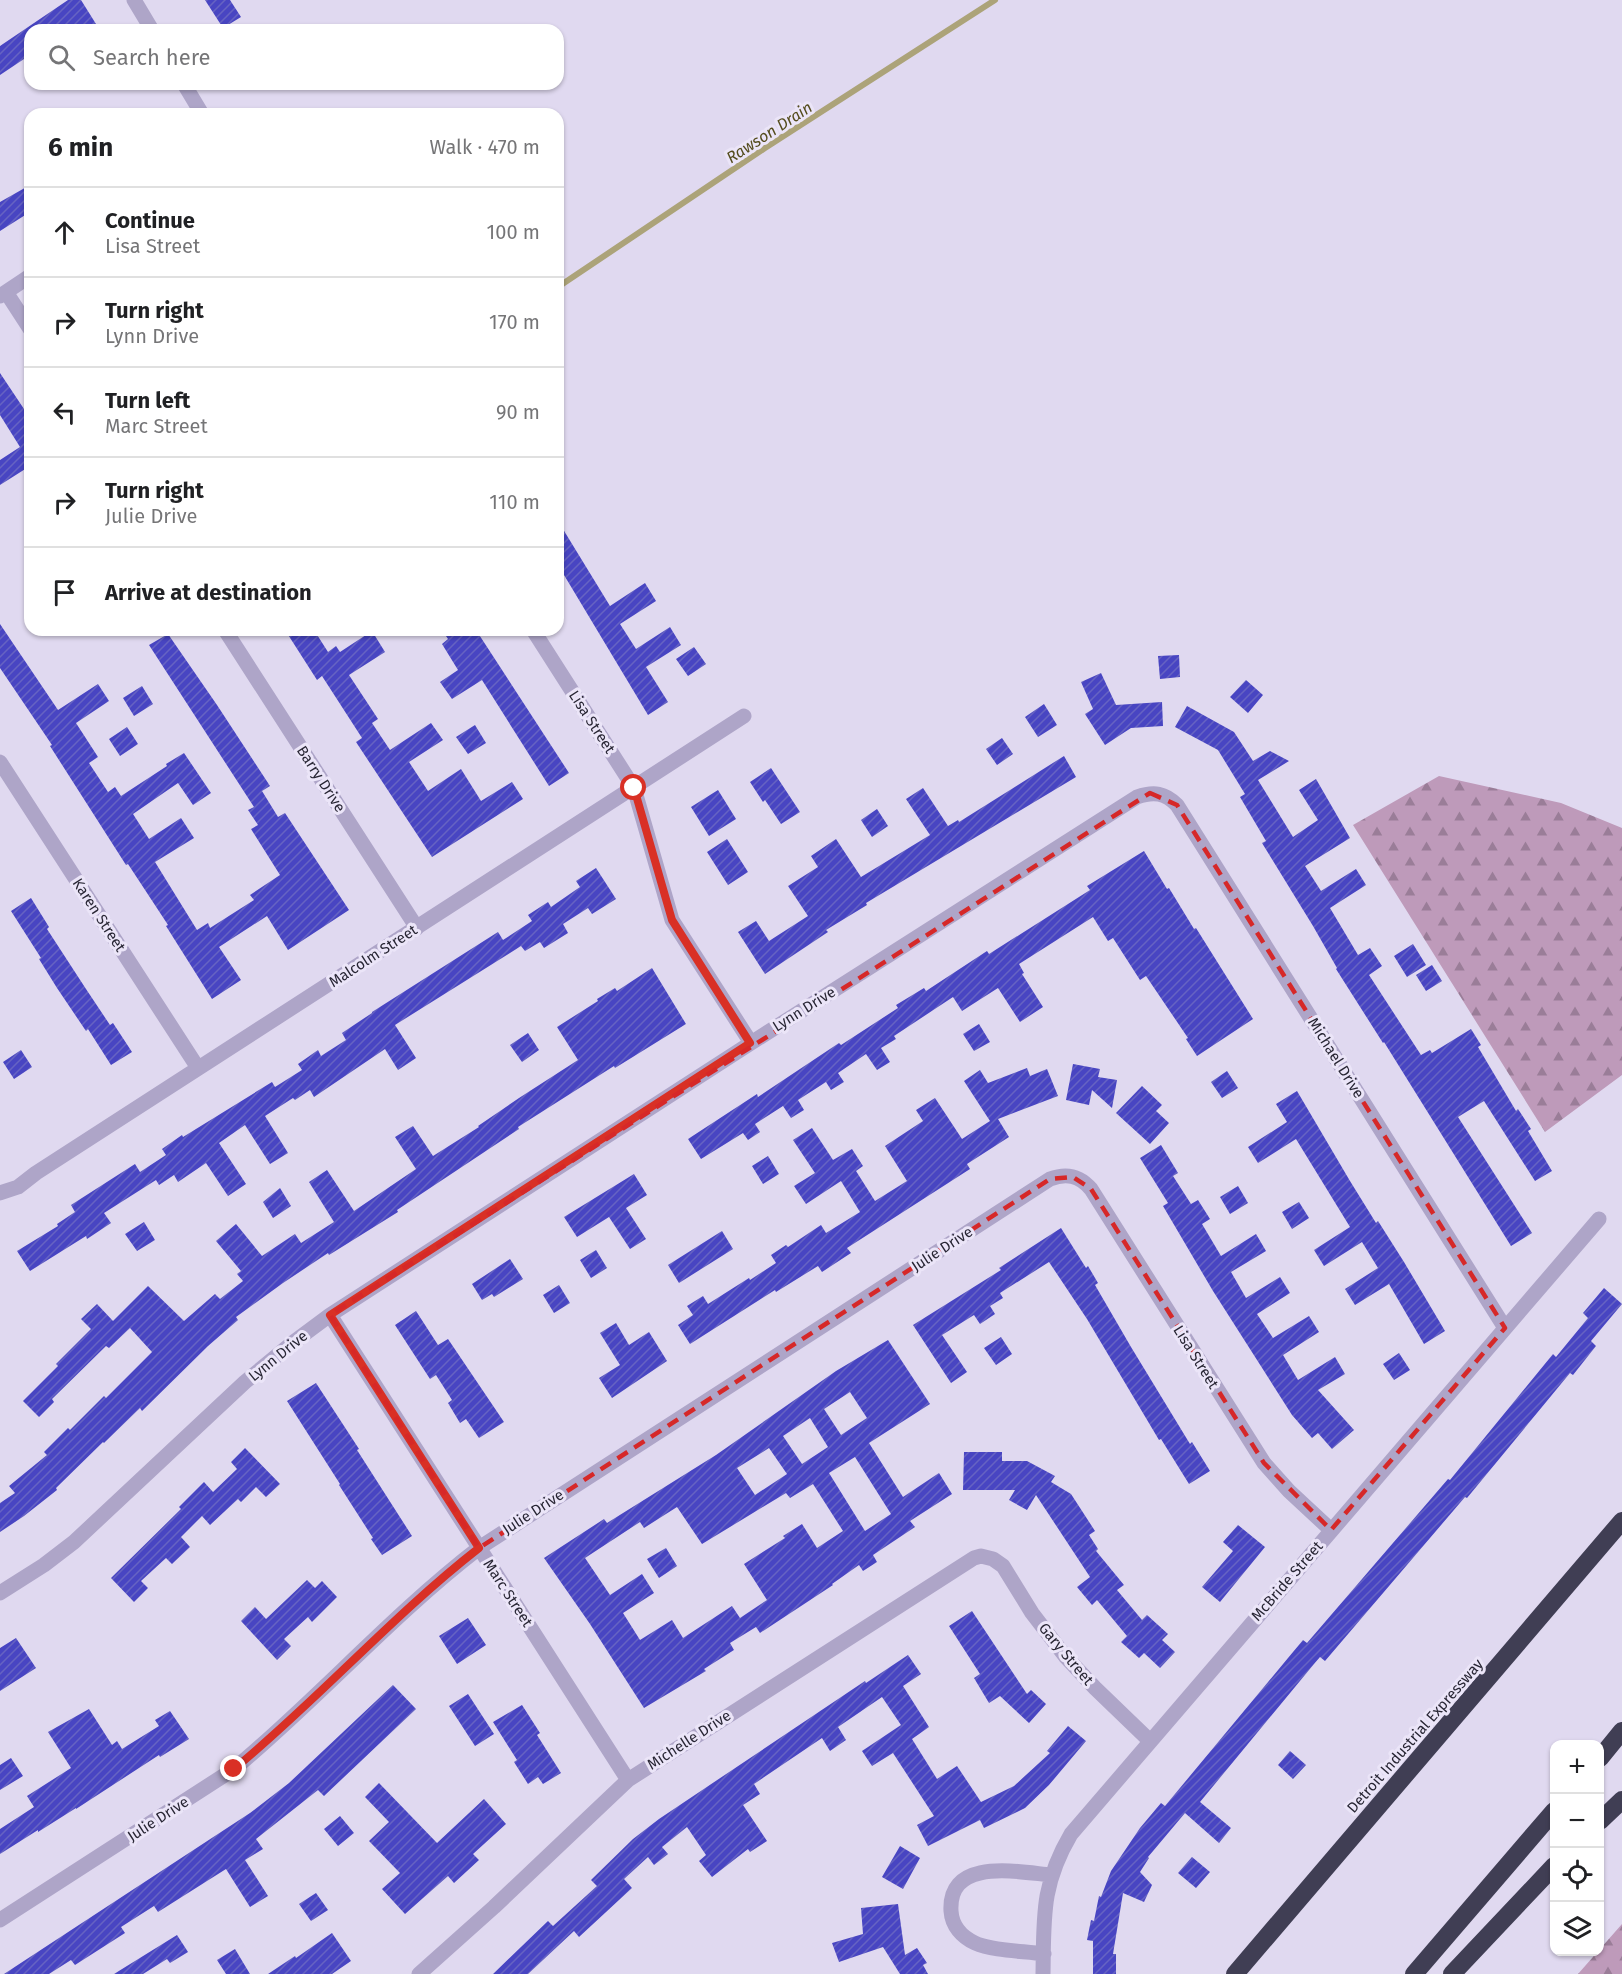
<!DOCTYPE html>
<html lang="en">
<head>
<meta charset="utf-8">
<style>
	:root { --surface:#fff; --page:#f2f2f2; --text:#202124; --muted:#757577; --line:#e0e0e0 }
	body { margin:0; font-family:"Fira Sans",sans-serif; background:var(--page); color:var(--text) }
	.controls { position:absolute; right:18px; bottom:18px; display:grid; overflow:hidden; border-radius:12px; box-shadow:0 2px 4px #0004 }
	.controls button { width:54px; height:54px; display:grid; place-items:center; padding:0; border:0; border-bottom:2px solid var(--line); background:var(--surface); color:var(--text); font:30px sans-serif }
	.stop { position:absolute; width:18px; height:18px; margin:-14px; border:4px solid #d93025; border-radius:50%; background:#fff }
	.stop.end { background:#d93025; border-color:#fff; box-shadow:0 2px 6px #0008 }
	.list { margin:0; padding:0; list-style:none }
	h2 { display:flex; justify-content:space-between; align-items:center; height:78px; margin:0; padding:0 24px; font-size:26px }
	h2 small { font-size:20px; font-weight:400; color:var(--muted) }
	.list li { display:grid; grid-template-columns:39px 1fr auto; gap:18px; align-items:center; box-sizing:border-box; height:90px; padding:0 24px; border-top:2px solid var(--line) }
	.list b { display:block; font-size:22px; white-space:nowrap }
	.list p { margin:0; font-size:20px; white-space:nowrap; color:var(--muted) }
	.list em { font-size:20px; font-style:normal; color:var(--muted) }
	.icon { flex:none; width:33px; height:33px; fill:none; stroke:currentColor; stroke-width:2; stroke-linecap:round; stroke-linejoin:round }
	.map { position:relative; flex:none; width:1622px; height:1974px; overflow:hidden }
	.search { position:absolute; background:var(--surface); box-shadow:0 2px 4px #0004; left:24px; top:24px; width:540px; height:66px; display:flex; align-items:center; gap:15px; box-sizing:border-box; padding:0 21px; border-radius:18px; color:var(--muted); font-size:22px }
	.panel { position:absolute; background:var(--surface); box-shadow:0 2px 4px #0004; left:24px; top:108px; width:540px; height:528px; border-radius:18px }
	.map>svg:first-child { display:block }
</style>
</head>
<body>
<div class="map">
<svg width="1622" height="1974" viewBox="0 0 1622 1974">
	<defs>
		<pattern id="forest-firs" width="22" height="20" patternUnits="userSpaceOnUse" patternTransform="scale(1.5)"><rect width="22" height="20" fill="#be9aba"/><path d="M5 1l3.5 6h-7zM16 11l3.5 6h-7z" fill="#9a7d98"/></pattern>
		<pattern id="building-hatch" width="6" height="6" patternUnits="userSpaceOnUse" patternTransform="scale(1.5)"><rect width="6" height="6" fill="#4845c2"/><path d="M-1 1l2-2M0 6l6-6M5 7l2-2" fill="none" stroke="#6663c2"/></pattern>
	</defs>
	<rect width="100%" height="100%" fill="#e0d9f0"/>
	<path fill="url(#forest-firs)" d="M1439,776L1561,803L1622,828V1075L1545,1132L1353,825Z
		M1622,1924V1974H1578Z"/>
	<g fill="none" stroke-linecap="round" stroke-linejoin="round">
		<path stroke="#aca379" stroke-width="6" d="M558,287L765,148L995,0"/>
	</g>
	<path fill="url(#building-hatch)" fill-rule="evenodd" d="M68,0H81L96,24L88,30H30V55L0,75V46Z
		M205,0H230L241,17L223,28Z
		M30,185V212L0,231V202Z
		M0,373L30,418V466L0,485V460L20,447L0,415Z
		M558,521L610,606L645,583L656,601L620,624L636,649L670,627L681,645L646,667L668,702L648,715L558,565Z
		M0,624L58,710L98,684L109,701L76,723L98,757L89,763L108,792L115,787L121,796L167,766L166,764L184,753L211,793L193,805L178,783L133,814L149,839L181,818L194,838L155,862L197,930L208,923L210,928L254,900L250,895L280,875L251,829L258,825L248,810L254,807L149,645L168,634L217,705L270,786L262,791L278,817L285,813L349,910L288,950L267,916L219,947L241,980L212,999L166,926L168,925L128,864L126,865L50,746L52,745L0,668Z
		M285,630H314L328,652L336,646L340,652L372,631L385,652L349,675L378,719L372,723L390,750L431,723L443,740L409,762L428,791L461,769L481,801L512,782L523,799L432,857L356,742L362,738L322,676L317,680Z
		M442,630H476L569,773L549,786L482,680L452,699L440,682L458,670L442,644L448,639Z
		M694,647L706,664L688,676L676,659Z
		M1179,655L1180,677L1160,679L1158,656Z
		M1101,673L1116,705L1162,702L1163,726L1131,728L1105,745L1085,714L1093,709L1081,682Z
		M1246,680L1263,695L1248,713L1230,697Z
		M142,686L153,704L134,716L123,698Z
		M1044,704L1057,725L1038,737L1025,717Z
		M1187,706L1234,732L1253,761L1270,751L1289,761L1258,780L1293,837L1318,820L1299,790L1316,779L1350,838L1305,866L1321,891L1356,869L1366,885L1330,908L1358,955L1370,948L1382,966L1369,975L1421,1055L1430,1050L1432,1053L1471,1029L1481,1045L1478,1047L1516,1111L1518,1109L1531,1129L1528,1131L1552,1171L1535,1181L1484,1101L1458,1117L1532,1233L1511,1246L1384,1042L1383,1043L1336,969L1337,968L1313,926L1262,843L1266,841L1240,797L1245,794L1218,750L1175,727Z
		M475,725L486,743L468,754L456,737Z
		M127,727L138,744L120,756L109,739Z
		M1002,738L1013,754L997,765L986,749Z
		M1064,756L1076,777L866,903L867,905L826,930L828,932L765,974L738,932L756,921L769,941L808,916L788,886L818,867L811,856L836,839L861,877L930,835L906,799L923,788L948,826L958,820L959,822Z
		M771,768L800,812L781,824L765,800L763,802L750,782Z
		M718,790L736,819L709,836L691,807Z
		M877,809L888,826L872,837L861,820Z
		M727,839L748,872L728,885L707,852Z
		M1144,851L1167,889L1169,888L1194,929L1196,928L1253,1019L1197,1056L1186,1039L1188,1038L1146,976L1140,980L1113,938L1108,941L1093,917L1019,964L1024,973L1022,974L1043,1007L1020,1022L998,988L962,1011L953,997L894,1036L896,1039L881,1048L890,1062L877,1070L866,1054L838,1073L844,1082L831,1090L826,1082L798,1100L804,1110L791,1118L783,1106L755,1124L760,1132L748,1140L743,1133L701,1159L688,1139L757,1094L758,1097L839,1043L841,1045L898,1008L896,1005L924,988L926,991L987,951L989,954L1090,890L1087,886Z
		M596,868L616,899L592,914L588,908L563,924L568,933L544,948L540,942L525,951L521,946L395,1025L416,1058L398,1070L385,1049L314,1097L310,1090L295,1100L293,1098L265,1116L288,1153L270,1164L245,1125L219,1143L246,1184L228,1196L206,1163L178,1182L174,1175L159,1185L156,1180L104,1213L111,1223L87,1239L86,1236L30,1271L17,1251L58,1226L57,1224L75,1212L71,1205L135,1164L140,1172L166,1155L162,1149L182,1135L183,1137L272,1082L275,1087L302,1070L298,1064L318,1050L321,1056L346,1040L342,1033L372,1013V1012L498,932L503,940L532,921L528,915L548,902L551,907L580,887L576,881Z
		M31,898L49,927L47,929L86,989L110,1025L113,1023L132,1052L111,1065L88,1029L86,1031L57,988L39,959L41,958L11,911Z
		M1413,944L1426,965L1407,977L1394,956Z
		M1432,965L1442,981L1426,991L1416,975Z
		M652,968L686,1024L615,1068L614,1066L518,1127L519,1129L397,1210L398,1212L329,1255L328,1253L283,1283L236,1317L238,1320L208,1346L142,1411L140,1408L104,1443L103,1442L56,1488L57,1490L24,1516L0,1532V1503L15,1493L9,1486L47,1455L44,1452L68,1428L70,1430L104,1396L106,1398L152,1352L130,1328L109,1348L106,1346L52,1399L54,1402L39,1417L23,1401L58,1366L56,1364L91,1329L81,1319L97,1304L113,1321L148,1286L184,1321L215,1294L220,1299L243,1281L237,1274L241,1271L216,1241L236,1224L262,1256L295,1234L301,1243L334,1222L309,1182L327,1170L354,1211L416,1169L395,1137L413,1126L433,1156L479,1127L478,1126L519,1098L578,1060L557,1027L598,1001L597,999L615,988L617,991Z
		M979,1024L990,1042L974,1051L963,1034Z
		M528,1033L539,1050L522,1062L510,1045Z
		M21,1050L32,1067L14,1079L3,1062Z
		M1073,1064L1100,1069L1098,1077L1117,1080L1112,1108L1092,1090L1089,1105L1066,1100Z
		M1027,1068L1030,1076L1047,1069L1058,1096L998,1119L1009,1137L967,1164L970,1169L847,1248L851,1253L822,1272L818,1266L776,1292L775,1290L690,1344L678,1325L693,1315L687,1306L703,1296L708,1304L749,1278L750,1280L776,1263L771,1255L786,1245L788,1247L821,1225L826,1233L860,1212L841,1181L806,1204L794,1186L815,1173L793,1140L812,1128L833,1160L852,1149L863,1166L856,1171L875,1201L907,1181L885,1146L923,1121L916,1110L935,1098L962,1139L990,1121L964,1081L980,1070L988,1083Z
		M1227,1071L1238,1088L1222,1098L1211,1082Z
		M1142,1086L1162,1105L1156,1111L1169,1123L1150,1144L1116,1113Z
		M1297,1091L1350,1181L1376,1223L1378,1221L1404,1262L1445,1331L1424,1344L1389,1284L1355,1305L1345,1289L1378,1268L1362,1242L1324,1266L1314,1250L1350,1227L1296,1139L1258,1163L1248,1147L1287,1122L1276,1104Z
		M1161,1145L1178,1173L1173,1176L1191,1204L1198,1200L1210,1219L1202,1224L1221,1256L1256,1234L1266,1251L1231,1272L1246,1298L1280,1277L1290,1293L1257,1314L1273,1338L1309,1316L1319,1332L1283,1355L1298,1380L1335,1357L1345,1374L1318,1390L1354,1430L1332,1449L1318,1433L1312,1438L1292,1415L1213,1291L1163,1206L1168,1203L1140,1158Z
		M768,1156L779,1174L763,1184L752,1166Z
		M634,1174L647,1195L626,1208L646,1239L630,1249L609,1217L577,1237L564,1217Z
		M1238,1186L1248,1203L1230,1214L1220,1197Z
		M280,1188L291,1206L273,1218L263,1202Z
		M1299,1202L1309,1218L1292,1229L1282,1212Z
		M144,1222L155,1240L137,1251L125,1234Z
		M1061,1228L1086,1268L1088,1266L1098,1283L1095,1285L1131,1347L1190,1444L1192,1442L1210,1471L1189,1484L1161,1439L1159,1440L1087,1319L1049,1262L1000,1293L1003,1298L990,1306L995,1314L980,1324L974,1315L942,1335L967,1372L951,1383L913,1325L1001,1270L999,1268Z
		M722,1231L733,1249L679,1283L668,1265Z
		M596,1250L607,1268L591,1278L580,1260Z
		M510,1259L523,1279L494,1297L492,1294L482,1300L472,1284Z
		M559,1285L570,1303L554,1313L543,1295Z
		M1604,1288L1622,1304L1591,1341L1596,1346L1573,1375L1570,1373L1467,1498L1465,1497L1325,1661L1320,1657L1314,1664L1200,1802L1231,1828L1219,1843L1185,1813L1148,1857L1149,1858L1140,1872L1152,1885L1144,1902L1123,1893L1113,1954H1116V1974H1093V1941L1087,1940L1091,1920L1094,1921L1099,1896L1101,1897L1111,1871L1140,1828L1161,1803L1165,1806L1288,1658L1303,1640L1307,1643L1448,1479L1450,1480L1553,1354L1556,1357L1588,1318L1583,1313Z
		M416,1311L438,1345L448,1339L504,1422L479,1438L466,1419L460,1423L448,1403L452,1400L436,1375L430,1379L395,1325Z
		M616,1323L629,1345L649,1332L667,1361L612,1398L599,1378L620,1365L600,1333Z
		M1001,1337L1012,1354L996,1365L984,1348Z
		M888,1340L930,1404L869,1443L903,1497L939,1473L952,1494L910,1521L915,1527L873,1555L877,1562L863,1571L859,1565L832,1584L833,1585L760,1633L756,1627L730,1643L734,1650L704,1669L706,1671L644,1708L590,1624L544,1558L604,1519L607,1523L716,1455L836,1371ZM850,1392L867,1418L841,1435L824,1409ZM810,1418L828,1447L802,1464L783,1436ZM769,1448L787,1474L755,1495L737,1468ZM855,1457L891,1514L865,1531L829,1473ZM813,1484L843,1531L817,1548L802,1524L783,1536L785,1538L744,1564L767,1600L740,1618L732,1606L683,1638L672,1620L640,1640L623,1613L654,1593L642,1574L610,1595L585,1558L640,1522L644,1528L677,1507L702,1544L786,1493L790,1498Z
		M1399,1353L1410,1370L1394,1380L1383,1364Z
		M316,1383L359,1449L357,1450L412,1536L382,1555L371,1539L373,1538L339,1485L340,1484L287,1401Z
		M245,1448L280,1484L266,1497L256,1487L241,1502L238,1499L210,1525L202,1516L181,1537L190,1547L172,1564L166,1558L141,1581L148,1588L134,1602L111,1578L181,1509L179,1507L204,1482L213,1492L237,1469L231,1462Z
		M964,1452H1002V1461H1027L1055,1476L1051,1482L1071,1494L1095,1531L1089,1535L1098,1549L1096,1551L1124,1585L1117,1590L1142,1620L1147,1615L1168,1634L1162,1640L1175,1652L1160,1668L1144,1653L1139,1658L1121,1642L1127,1636L1097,1600L1092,1605L1077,1587L1090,1577L1036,1495L1027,1510L1009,1500L1015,1490H963Z
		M1238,1525L1265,1547L1220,1602L1202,1587L1233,1551L1223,1542Z
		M666,1548L677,1566L659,1578L647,1559Z
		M307,1580L315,1588L322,1581L337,1597L312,1622L308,1617L284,1639L291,1646L277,1660L241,1621L255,1607L266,1619Z
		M972,1611L1027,1694L1031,1690L1046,1704L1029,1723L1000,1696L989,1703L974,1678L980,1674L949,1626Z
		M468,1618L486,1645L457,1664L439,1636Z
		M16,1638L36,1668L0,1691V1648Z
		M908,1655L921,1674L903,1686L929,1727L912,1739L937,1779L957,1766L981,1802L1014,1786L1050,1753L1047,1751L1068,1726L1086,1741L1049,1785L1025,1808L984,1828L980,1820L928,1846L917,1825L934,1816L893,1753L872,1766L862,1751L901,1725L882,1697L838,1727L846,1740L830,1751L822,1738L754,1784L760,1794L743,1805L767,1841L750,1852L748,1849L712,1877L699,1861L706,1855L687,1827L662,1847L668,1854L654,1865L648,1857L624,1879L632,1888L579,1937L574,1931L528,1974H493L548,1921L553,1926L597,1886L591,1880L633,1839L659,1819L865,1681L866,1683Z
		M393,1685L416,1709L324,1796L318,1790L256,1839L263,1849L245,1860L268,1896L250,1907L226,1869L158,1912L154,1906L121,1927L125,1933L75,1965L71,1960L49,1974H4L250,1813L289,1783Z
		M468,1694L494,1734L475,1746L449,1706Z
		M522,1705L540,1733L537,1735L561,1773L543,1784L538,1777L528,1784L514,1762L517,1760L493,1722Z
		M89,1709L112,1745L117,1741L122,1749L159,1726L155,1720L170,1711L189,1739L160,1757L159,1755L76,1809V1808L38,1832V1830L0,1854V1829L34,1807L27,1796L71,1768L48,1732Z
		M1290,1751L1306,1765L1293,1779L1278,1765Z
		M11,1758L23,1776L0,1790V1765Z
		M379,1783L437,1843L484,1799L506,1824L473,1854L479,1860L454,1883L448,1876L405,1914L382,1889L400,1873L369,1841L389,1822L365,1797Z
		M340,1816L354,1833L338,1846L324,1829Z
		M900,1846L920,1858L903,1889L882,1877Z
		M1192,1857L1210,1872L1196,1888L1178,1873Z
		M316,1893L328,1910L311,1921L299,1904Z
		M898,1904L905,1955L917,1948L927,1963L923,1965L928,1974H900L883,1947L839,1962L832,1943L863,1934L861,1908Z
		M332,1933L351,1961L332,1974H268L295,1956L296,1958Z
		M177,1935L188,1952L170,1963L167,1959L143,1974H114Z
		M235,1949L250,1974H226L217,1960Z"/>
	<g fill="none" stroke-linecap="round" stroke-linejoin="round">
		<path stroke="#aea5c8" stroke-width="15" d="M134,0L152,30
			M184,84L202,114
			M6,292L30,329
			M0,296L30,276
			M225,630L417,928
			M533,630L634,788L672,920L751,1043
			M0,762L198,1068
			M0,1193L18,1187L36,1173L744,716
			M330,1315L628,1780
			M0,1593L44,1565L74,1542L245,1382L291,1344L330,1315L751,1043L1137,797C1154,791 1165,793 1177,805L1505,1328
			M0,1920L234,1769C318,1699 392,1615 479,1548L1050,1179C1066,1173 1079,1175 1091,1189L1264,1463L1289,1491L1331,1530
			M1044,1954C1024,1951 993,1951 975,1943C962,1937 952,1926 951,1911C948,1857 1018,1872 1051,1875
			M419,1974L494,1907L628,1780L974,1558L981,1556L993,1559L1003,1566L1032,1613L1065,1656L1095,1688L1150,1741
			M1043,1974C1044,1917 1041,1885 1071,1834L1599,1219"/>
		<path stroke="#403e54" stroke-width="18" d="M1600,1758L1622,1731
			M1600,1821L1622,1800
			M1235,1974L1622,1521
			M1414,1974L1554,1811
			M1452,1974L1554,1866"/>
	</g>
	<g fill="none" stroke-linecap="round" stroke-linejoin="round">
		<path stroke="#d93025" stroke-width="8" d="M234,1769C319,1699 392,1616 479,1548L330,1315L750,1043L672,920L634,788"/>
	</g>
	<path fill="none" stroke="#d62828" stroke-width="4.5" stroke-dasharray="12 8" stroke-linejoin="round" d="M1150,793L1177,805L1505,1328L1331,1530L1264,1463L1091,1189L1073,1177L1050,1179L479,1548L330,1315Z"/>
	<g text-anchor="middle" stroke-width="6" stroke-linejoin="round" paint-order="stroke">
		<g font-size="15" fill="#282634" stroke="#ebe5f8">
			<text transform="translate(592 722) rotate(57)" y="5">Lisa Street</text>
			<text transform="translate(321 779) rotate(57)" y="5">Barry Drive</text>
			<text transform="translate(99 915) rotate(57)" y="5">Karen Street</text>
			<text transform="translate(373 956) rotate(-33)" y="5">Malcolm Street</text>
			<text transform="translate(804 1009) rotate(-32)" y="5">Lynn Drive</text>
			<text transform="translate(1336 1058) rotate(58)" y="5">Michael Drive</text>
			<text transform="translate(942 1249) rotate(-33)" y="5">Julie Drive</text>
			<text transform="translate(278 1356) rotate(-39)" y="5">Lynn Drive</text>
			<text transform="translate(1196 1357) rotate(58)" y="5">Lisa Street</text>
			<text transform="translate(533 1512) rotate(-33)" y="5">Julie Drive</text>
			<text transform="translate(1287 1581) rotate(-49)" y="5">McBride Street</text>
			<text transform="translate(508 1593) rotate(57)" y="5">Marc Street</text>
			<text transform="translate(1066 1654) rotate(50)" y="5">Gary Street</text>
			<text transform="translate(1415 1736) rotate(-49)" y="5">Detroit Industrial Expressway</text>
			<text transform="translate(689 1740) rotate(-33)" y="5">Michelle Drive</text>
			<text transform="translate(158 1819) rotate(-33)" y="5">Julie Drive</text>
		</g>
		<g font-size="16" font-style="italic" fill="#544c1d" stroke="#ebe5f8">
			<text transform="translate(769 132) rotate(-33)" y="6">Rawson Drain</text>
		</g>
	</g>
</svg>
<div class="controls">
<button>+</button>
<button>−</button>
<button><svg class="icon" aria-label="locate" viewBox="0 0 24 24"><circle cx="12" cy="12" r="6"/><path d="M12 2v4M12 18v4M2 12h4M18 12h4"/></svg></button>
<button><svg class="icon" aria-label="layers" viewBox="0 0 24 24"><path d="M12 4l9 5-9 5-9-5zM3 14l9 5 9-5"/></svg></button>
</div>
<div class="stop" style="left:634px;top:788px"></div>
<div class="stop end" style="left:234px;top:1769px"></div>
<div class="search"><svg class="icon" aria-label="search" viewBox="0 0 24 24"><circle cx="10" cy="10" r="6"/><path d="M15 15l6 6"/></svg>Search here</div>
<section class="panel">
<h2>6 min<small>Walk · 470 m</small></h2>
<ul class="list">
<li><svg class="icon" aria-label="ahead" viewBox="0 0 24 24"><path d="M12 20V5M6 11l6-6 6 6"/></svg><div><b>Continue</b><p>Lisa Street</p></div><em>100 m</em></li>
<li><svg class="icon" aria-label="right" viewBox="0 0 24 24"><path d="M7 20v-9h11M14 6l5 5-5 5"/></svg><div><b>Turn right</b><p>Lynn Drive</p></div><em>170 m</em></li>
<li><svg class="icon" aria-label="left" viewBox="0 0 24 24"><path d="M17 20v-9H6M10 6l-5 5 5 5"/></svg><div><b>Turn left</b><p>Marc Street</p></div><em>90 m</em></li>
<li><svg class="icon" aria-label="right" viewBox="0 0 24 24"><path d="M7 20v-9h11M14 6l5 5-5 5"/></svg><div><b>Turn right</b><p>Julie Drive</p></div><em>110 m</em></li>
<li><svg class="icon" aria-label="arrive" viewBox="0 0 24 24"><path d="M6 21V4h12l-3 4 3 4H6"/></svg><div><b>Arrive at destination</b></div></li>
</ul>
</section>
</div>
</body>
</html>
